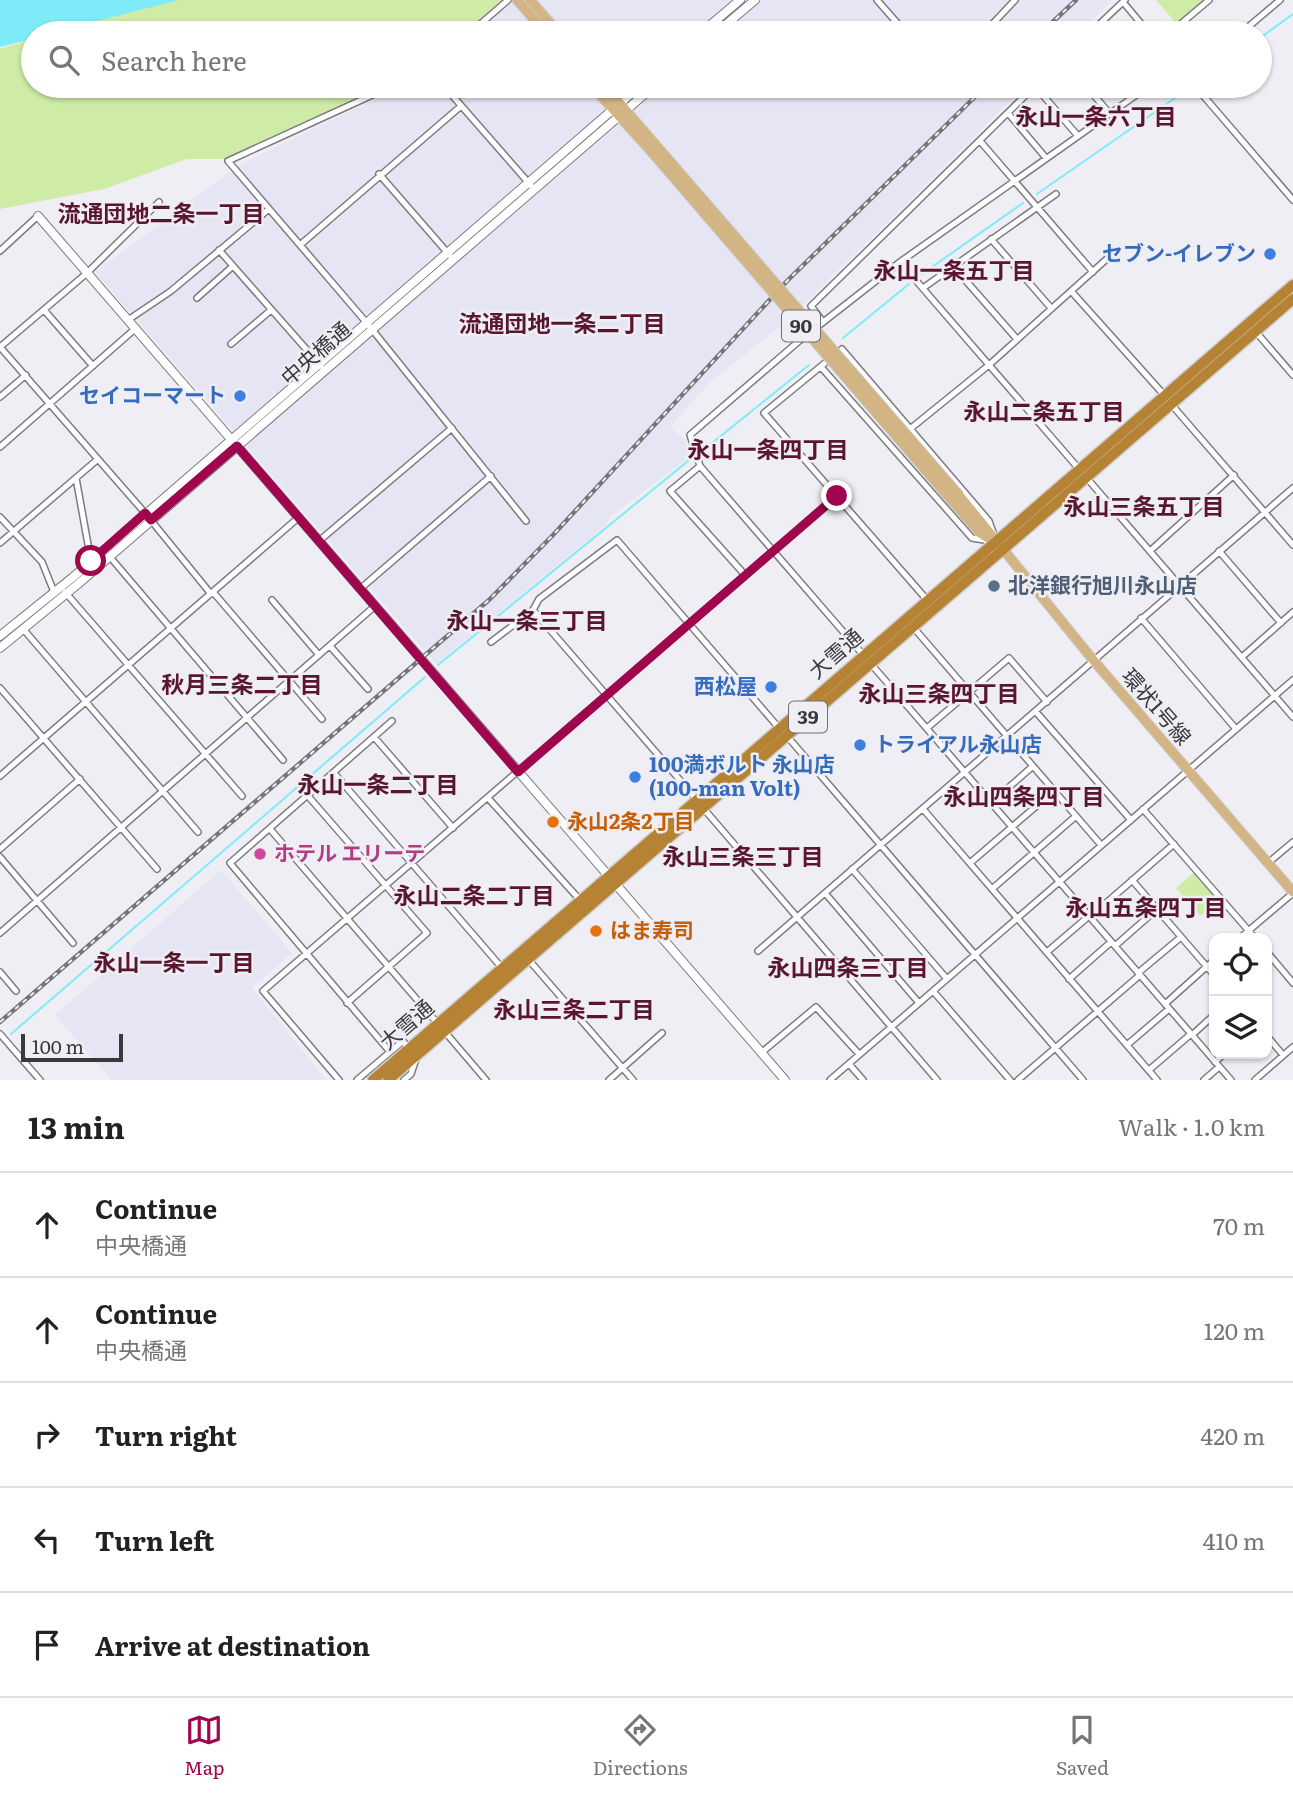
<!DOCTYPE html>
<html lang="en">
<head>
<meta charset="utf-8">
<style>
	:root { --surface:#fff; --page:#f2f2f2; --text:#222; --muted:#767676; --line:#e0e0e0; --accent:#9f064d }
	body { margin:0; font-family:Literata,"Noto Sans JP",serif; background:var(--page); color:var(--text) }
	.controls { position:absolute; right:21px; bottom:21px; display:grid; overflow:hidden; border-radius:14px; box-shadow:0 2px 5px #0004 }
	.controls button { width:63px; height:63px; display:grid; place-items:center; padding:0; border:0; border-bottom:2px solid var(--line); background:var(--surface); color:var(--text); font:35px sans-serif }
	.scale { position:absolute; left:21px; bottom:18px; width:102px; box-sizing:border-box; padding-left:7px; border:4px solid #39393b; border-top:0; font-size:19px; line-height:24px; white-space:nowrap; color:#39393b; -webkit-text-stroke:5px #eeeef4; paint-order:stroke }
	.stop { position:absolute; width:21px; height:21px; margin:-16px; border:5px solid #9f064d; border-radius:50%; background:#fff }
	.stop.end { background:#9f064d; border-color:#fff; box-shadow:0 2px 7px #0008 }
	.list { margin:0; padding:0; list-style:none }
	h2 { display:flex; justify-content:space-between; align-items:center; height:91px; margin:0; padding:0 28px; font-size:30px }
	h2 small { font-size:23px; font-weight:400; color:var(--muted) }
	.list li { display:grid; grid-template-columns:46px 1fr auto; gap:21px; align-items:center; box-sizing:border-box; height:105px; padding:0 28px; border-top:2px solid var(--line) }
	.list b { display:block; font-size:26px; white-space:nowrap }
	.list p { margin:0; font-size:23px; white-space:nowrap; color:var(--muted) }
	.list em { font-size:23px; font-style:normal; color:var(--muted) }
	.icon { flex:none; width:38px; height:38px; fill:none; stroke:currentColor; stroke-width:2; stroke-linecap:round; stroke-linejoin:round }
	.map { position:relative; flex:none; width:1293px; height:1080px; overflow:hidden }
	.search { position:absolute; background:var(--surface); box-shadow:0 2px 5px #0004; left:21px; right:21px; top:21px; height:77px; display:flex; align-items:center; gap:18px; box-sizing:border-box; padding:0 24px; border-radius:38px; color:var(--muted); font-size:26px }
	.sheet { height:616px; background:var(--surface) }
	nav { display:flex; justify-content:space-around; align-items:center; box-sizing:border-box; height:98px; border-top:2px solid var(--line); background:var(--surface); font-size:19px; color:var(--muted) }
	nav a { display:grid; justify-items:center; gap:4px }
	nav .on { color:var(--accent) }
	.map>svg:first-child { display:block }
</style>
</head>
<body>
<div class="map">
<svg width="1293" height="1080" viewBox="0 0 1293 1080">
	<rect width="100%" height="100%" fill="#eeeef4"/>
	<path fill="#e6e5f3" d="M514,0H1113L1078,33H476Z
		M403,86H1025L787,321L710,382L670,427L685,440L689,457L611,516L606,525L436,664L95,272L239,165Z
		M221,870L292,953L252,988L326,1080H112L55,1015Z"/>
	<path fill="#ceeca5" d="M171,0H501L464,33H50Z
		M1156,0H1201L1202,1L1176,23Z
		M33,39V86H386L227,159H187L104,189L0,209V49Z
		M1196,871L1220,899L1200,916L1176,888Z"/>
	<path fill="#7febf8" d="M0,0H179L50,33H33V39L0,47Z"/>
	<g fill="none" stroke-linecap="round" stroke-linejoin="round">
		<path stroke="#7febf8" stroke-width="2" d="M1260,38L1293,14
			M1037,194L1188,89
			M922,274L1023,203
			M843,338L909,284
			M702,451L809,365
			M438,665L688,461
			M11,1034L425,677"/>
		<g stroke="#7b7b80" stroke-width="8">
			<path id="street" d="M877,0L906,33
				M1123,2L1149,33
				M470,33L508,0
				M984,33L1015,0
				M1090,33L1125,0
				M1170,33L1209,0
				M1241,33L1280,0
				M392,86L228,161L366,322L526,521
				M444,86L534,189
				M1035,86L1078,136
				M1086,86L1110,114
				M1195,86L1293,200
				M1008,113L1046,158
				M980,141L1093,272
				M379,174L453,259
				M159,202L87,273L0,347L145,513L211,594
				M991,239L1051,308
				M300,245L461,106
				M219,250L321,366
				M0,251L38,216
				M900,262L1079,469
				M953,266L1016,338
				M923,288L1056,194
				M1071,291L1165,396
				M197,298L233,266
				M44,310L93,366
				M128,320L171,291L269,209
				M823,322L811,306L1035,86
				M1256,332L1293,375
				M231,344L271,310
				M821,367L972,538L990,541
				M0,397L26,375
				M1171,404L1293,545
				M910,429L989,365L1110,256
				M0,447L136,328
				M700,466L670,491L745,575
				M1085,476L1293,717
				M76,478L91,561
				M0,517L42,562L54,592
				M319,541L452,428
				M0,543L98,459
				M1150,551L1234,475
				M1219,551L1281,623
				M110,557L283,760
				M360,589L491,476
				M65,592L242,796
				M213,592L322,719
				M272,600L319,655
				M928,601L764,413L842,349L989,521L994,535
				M533,610L539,599L617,540L779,728
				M1141,618L1236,729
				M913,627L1101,845
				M24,630L198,832
				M491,642L533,610L698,801
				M330,646L368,689
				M865,657L700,466L690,435L799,341L900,262L1149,86
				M1242,657L1293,612
				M871,664L1231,1080
				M0,688L157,869
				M1036,712L1131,820
				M927,728L1009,658L1047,702
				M786,735L1083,1080
				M375,738L453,828
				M334,773L502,968
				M0,776L298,518
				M308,796L427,933L347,1003
				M488,798L580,900
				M991,803L1033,766
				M704,809L937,1080
				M923,809L1157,1080
				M1143,809L1255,938
				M270,829L438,1024
				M0,849L80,779
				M0,857L73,943
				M970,863L1054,791
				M1268,863L1293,842
				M852,869L947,979
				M1132,880L1214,975
				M992,889L1076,816
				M825,893L919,1003
				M1090,917L1174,844
				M0,933L375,606
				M1240,938L1293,893
				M1115,946L1157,909
				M758,951L1293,488
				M1047,952L1089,916
				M1267,952L1293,983
				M528,959L633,1080
				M0,972L16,991
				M1138,973L1181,937
				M1069,979L1111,942
				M933,991L1010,1080
				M1165,1004L1214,960
				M445,1032L486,1080
				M0,1034L40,1080
				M1192,1035L1214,1015
				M1267,1036L1283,1055
				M1127,1045L1169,1009
				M390,1052L230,863L392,721
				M761,1053L816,1007L859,1054
				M1215,1062L1224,1054
				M849,1064L863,1080
				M1149,1070L1191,1034
				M339,1080L263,991L837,496
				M357,1080L403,1041L409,1049
				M404,1080L411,1074L416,1059
				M609,1080L662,1033
				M830,1080L1293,680
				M1018,1080L1140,975
				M1204,1080L1219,1067
				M1255,1080L1293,1047"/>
		</g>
		<g stroke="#7b7b80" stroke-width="10">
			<path id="secondary" d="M701,33L740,0
				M716,33L755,0
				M38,216L785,1080
				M0,636L72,578L640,86
				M0,648L78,584L654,86"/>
		</g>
		<g stroke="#ccc" stroke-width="11">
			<path id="primary" d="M517,0L546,33
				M530,0L559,33
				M592,86L649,149
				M605,86L655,144
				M959,495L1094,661L1293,892
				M953,502L980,533L994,542"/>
		</g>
		<g stroke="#ccc" stroke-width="13">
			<path id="highway" d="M373,1080L1293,285
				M388,1080L1293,299"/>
		</g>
		<use href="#street" stroke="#fff" stroke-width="5"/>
		<use href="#secondary" stroke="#fff" stroke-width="8"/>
		<use href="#primary" stroke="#d3b585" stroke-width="9"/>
		<use href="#highway" stroke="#b68334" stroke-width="10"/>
		<g stroke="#757578" stroke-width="4.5">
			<path id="rail" d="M1041,33L1076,0
				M0,1022L489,600L553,535L787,281L986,86"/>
		</g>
		<use href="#rail" stroke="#eeeef4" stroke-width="2" stroke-dasharray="5" stroke-linecap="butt"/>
		<g stroke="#ccc" stroke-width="11" stroke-linecap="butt">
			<path id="primary-bridge" d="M655,144L959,495
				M649,149L953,502"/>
		</g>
		<use href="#primary-bridge" stroke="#d3b585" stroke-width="9"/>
	</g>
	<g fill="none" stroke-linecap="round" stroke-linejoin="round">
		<path stroke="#9f064d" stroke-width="9" d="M91,561L145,513L151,520L237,446L518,772L837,496"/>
	</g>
	<g fill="#3f7fe0" stroke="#eeeef4" stroke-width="2.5">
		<circle cx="1270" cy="254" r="7"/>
		<circle cx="240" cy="396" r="7"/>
		<circle cx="771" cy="687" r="7"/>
		<circle cx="860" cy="745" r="7"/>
		<circle cx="635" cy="777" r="7"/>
	</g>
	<circle fill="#5c6f8a" stroke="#eeeef4" stroke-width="2.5" cx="994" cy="586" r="7"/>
	<g fill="#e8710a" stroke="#eeeef4" stroke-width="2.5">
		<circle cx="553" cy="822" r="7"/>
		<circle cx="596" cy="931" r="7"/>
	</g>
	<circle fill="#d1479c" stroke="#eeeef4" stroke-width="2.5" cx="260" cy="854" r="7"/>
	<g text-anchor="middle" stroke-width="5" stroke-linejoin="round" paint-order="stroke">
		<g fill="#eeeef4" stroke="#6f6f72" stroke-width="2">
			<rect x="782" y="310.5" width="38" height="31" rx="5"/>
			<rect x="789" y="701.5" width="38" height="31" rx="5"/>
		</g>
		<g font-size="19" font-weight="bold" fill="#39393b">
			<text x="801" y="333">90</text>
			<text x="808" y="724">39</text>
		</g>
		<g font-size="21" font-weight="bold" fill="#366cbe" stroke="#eeeef4" text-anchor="end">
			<text x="1256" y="261">セブン-イレブン</text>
			<text x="226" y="403">セイコーマート</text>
			<text x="757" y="694">西松屋</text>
			<text x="874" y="752" text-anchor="start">トライアル永山店</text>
			<text x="649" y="772" text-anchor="start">100満ボルト 永山店<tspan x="649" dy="24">(100-man Volt)</tspan></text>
		</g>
		<g font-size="21" fill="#39393b" stroke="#eeeef4">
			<text transform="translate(316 354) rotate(-41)" y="7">中央橋通</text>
			<text transform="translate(836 654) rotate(-41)" y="7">大雪通</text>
			<text transform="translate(1156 707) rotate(49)" y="7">環状1号線</text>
			<text transform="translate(407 1025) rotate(-41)" y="7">大雪通</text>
		</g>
		<g font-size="21" font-weight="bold" fill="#4e5e75" stroke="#eeeef4" text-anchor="start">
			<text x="1008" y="593">北洋銀行旭川永山店</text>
		</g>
		<g font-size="21" font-weight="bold" fill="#c56008" stroke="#eeeef4" text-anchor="start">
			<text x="567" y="829">永山2条2丁目</text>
			<text x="610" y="938">はま寿司</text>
		</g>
		<g font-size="21" font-weight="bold" fill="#b23c85" stroke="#eeeef4" text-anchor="start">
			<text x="274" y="861">ホテル エリーテ</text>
		</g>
		<g font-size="23" font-weight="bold" fill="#59162e" stroke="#eeeef4">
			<text x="1096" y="125">永山一条六丁目</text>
			<text x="161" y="222">流通団地二条一丁目</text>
			<text x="954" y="279">永山一条五丁目</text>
			<text x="562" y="332">流通団地一条二丁目</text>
			<text x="1044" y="420">永山二条五丁目</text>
			<text x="768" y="458">永山一条四丁目</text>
			<text x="1144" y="515">永山三条五丁目</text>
			<text x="527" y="629">永山一条三丁目</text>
			<text x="242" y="693">秋月三条二丁目</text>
			<text x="939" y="702">永山三条四丁目</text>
			<text x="378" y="793">永山一条二丁目</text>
			<text x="1024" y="805">永山四条四丁目</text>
			<text x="743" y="865">永山三条三丁目</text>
			<text x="474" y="904">永山二条二丁目</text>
			<text x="1146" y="916">永山五条四丁目</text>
			<text x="174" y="971">永山一条一丁目</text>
			<text x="848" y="976">永山四条三丁目</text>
			<text x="574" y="1018">永山三条二丁目</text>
		</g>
	</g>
</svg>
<div class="controls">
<button><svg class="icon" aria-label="locate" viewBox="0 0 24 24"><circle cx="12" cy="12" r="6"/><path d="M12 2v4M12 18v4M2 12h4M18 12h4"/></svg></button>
<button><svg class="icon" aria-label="layers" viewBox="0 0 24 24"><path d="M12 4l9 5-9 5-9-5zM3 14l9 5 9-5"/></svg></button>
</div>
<div class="scale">100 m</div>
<div class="stop" style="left:91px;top:561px"></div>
<div class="stop end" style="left:837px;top:496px"></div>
<div class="search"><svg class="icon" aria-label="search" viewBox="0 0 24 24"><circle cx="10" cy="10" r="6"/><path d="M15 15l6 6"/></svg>Search here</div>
</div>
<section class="sheet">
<h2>13 min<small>Walk · 1.0 km</small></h2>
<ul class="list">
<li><svg class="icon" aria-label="ahead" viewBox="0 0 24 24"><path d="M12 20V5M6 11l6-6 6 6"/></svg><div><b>Continue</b><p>中央橋通</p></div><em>70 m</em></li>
<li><svg class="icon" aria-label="ahead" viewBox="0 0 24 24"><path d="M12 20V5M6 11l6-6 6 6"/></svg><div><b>Continue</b><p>中央橋通</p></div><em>120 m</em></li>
<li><svg class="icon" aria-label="right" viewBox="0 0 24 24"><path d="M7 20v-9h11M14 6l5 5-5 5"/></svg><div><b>Turn right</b></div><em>420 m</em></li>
<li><svg class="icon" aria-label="left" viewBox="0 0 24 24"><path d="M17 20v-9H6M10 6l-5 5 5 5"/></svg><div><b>Turn left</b></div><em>410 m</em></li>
<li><svg class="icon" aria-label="arrive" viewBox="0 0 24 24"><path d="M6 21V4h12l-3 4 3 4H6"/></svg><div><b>Arrive at destination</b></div></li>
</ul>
</section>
<nav>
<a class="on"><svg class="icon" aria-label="map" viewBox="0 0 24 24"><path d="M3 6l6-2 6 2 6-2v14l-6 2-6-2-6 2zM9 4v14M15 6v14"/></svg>Map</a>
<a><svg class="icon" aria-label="directions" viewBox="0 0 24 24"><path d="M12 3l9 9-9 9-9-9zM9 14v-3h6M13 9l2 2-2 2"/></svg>Directions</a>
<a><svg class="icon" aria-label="saved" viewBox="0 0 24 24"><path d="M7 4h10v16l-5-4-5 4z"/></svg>Saved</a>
</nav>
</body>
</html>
